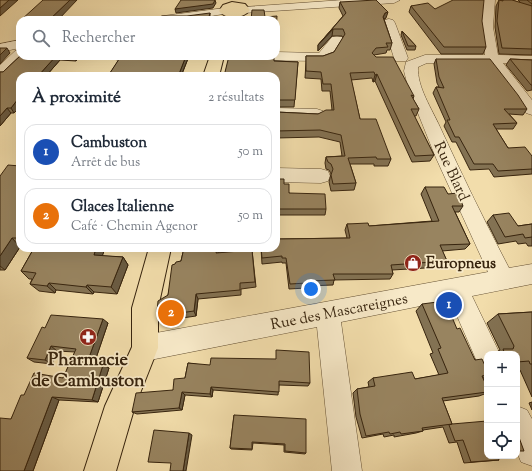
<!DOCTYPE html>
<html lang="fr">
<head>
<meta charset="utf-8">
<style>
	:root { --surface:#fff; --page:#f6f6f7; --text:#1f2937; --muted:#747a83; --line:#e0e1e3; --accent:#8f2418 }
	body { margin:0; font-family:"Sorts Mill Goudy",serif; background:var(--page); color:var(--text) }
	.controls { position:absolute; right:12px; bottom:12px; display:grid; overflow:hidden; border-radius:8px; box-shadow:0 4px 16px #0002 }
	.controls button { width:36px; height:36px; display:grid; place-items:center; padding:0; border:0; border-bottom:1px solid var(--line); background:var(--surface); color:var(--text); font:20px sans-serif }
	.you { position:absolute; left:311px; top:289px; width:14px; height:14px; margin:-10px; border:3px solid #fff; border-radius:50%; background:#1a73e8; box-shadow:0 0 0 6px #1a73e833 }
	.badge { display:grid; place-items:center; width:26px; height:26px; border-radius:50%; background:var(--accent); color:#fff; font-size:13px; font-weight:700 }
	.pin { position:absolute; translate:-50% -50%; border:2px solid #fff; box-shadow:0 1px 4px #0006 }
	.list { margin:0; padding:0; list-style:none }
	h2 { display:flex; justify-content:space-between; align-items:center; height:52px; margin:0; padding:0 16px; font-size:17px }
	h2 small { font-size:13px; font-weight:400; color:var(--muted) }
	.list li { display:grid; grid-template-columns:26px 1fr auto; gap:12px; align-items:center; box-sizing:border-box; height:56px; margin:0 8px 8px; padding:0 8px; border:1px solid var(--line); border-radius:12px }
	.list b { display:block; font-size:15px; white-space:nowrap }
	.list p { margin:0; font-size:13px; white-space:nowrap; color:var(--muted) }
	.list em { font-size:13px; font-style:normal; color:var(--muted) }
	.icon { flex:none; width:22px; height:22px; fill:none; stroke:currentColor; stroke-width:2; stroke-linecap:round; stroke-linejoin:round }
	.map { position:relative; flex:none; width:532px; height:471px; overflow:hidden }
	.search { position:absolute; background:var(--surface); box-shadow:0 4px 16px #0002; left:16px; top:16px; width:264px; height:44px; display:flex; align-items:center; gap:10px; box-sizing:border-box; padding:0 14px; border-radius:12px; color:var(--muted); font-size:15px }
	.panel { position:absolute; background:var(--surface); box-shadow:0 4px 16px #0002; left:16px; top:72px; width:264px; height:180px; border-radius:12px }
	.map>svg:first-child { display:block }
</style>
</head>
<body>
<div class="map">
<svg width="532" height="471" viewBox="0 0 532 471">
	<rect width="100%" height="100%" fill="#f2ddab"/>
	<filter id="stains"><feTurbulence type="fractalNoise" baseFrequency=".005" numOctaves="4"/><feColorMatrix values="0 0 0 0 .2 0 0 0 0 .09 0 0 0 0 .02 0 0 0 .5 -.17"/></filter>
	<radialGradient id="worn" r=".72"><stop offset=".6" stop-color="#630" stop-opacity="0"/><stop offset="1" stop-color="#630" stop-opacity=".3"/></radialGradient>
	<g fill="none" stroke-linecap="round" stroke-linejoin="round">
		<g stroke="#665235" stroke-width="1">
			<path id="minor" d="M343,0H400L394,3L244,13L240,12L238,10L240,8L244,7Z
				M483,0H495L493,27L498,55L532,56V64L503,63L532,100V115L526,113L488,63H427L418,67C417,87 432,109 440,127C462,175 485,222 509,268L532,264V284L472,296L500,354H487V368L478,364L450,300L341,322L362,471H332L317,327L145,361L136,357L132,348L136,339L145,335L488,272L436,158L409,91L404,71L406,62L425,55H485L481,27Z
				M225,8L229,9L231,11L229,13L188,20H157L159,17L163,16Z
				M389,19L393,20L395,23L408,58L406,61H396L394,58L383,23L385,20Z
				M337,36L342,37L343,40L332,57L322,61L236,60L231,59L229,56H276V52L319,53L332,37Z
				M20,40V48L0,52V44Z
				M20,50V56L25,57L5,76L0,77V65L15,51Z
				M276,108L317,109L323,111L325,114L323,117L317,119L276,118Z
				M276,168L321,169L328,171L330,176L328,181L321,183L276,182Z
				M517,406L527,410L532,419V466L521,462L517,452Z"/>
		</g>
		<g stroke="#37240e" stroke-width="2">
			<path id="major" d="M232,2L245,4L250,10C243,19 226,20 219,11L223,5Z
				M210,56H224L219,76H203Z
				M149,248H171L158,308V348L135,406L116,471H84L105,406L132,347V308Z"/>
		</g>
		<use href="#minor" fill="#f7e9c8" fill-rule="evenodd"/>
		<use href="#major" fill="#f2ddab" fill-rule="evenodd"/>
	</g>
	<path fill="#837253" stroke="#37240e" d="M499,0H512L521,3L518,0H532V55L499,54L495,27L496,6Z
		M340,2L386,18L384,19L392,43L390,50H387L386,53L374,55L414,96L413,99L419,109L416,116H414L434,155L430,161L412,162L375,81L373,82L372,78L351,80L360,119L391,159L388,166H374V164H350L356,183L354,190L331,191L329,182L331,174L329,170L326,169L325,163L326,157L342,156L340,142L319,137L276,138V157L277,167H276V112L318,114L332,110L330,91H322L321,79L305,78L306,62V56H323L334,52L343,38L342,36H332L318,51V45L343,16L339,8Z
		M411,6L435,9L486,47L483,54H441L409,12Z
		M402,31L416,46L415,50H407L401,35Z
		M20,56H80L76,61L60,60L46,76H20V107L14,113H11L0,126V72H3Z
		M89,56H189L182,74H183V76H108L119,60Z
		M436,59L527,109L523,115L509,114L517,123L513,129H496L508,148L532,156V174L494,177L489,169L470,170L456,142H452L444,126L446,122L433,93L436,87H439L437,83L434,64Z
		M510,59L532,60V90L527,91L506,65Z
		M274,61L298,62L294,107H276V76Z
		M20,166V247L5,270H0V176Z
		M276,179L284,184L289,193L326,209L325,215H277L279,239L347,238L345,230L347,224L369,226L432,221L421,194L425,187L448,194L463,206L459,212H455L470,244L465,249L442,251L447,261L442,267L392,270L393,274L390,279L334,280L333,285L306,286V288L289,289L286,263H282V262L262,264L261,248Z
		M493,215L518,226L532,224V246H528L526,243L518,244L516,241L498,244L487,222Z
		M34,248H105L102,256L123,257L128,265L117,294L94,292L93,294L56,290L55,293L39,291L30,284L32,279H29L21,271Z
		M184,248H219V253L252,250L256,287L241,289V295L198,299L196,316L168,320L160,316L157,312L168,295L175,264L181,261Z
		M422,304L457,329L475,360L487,370V376L483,378L487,387V393L479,396L443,401L452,424L487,456L499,460L464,463L457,442L449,443L443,427L423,430V431L416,433L394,437V435L384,437L383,434L362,438L356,417L353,393L357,389L369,387L368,382L373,378L415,379L439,375L430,354L433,353L416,311Z
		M532,312V397L520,370H517V354H493L500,350L487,323L498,314Z
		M108,323L94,364L103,365L109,368L98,402L59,400L33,471H0L11,419L24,395L63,378L75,352L57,351L52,364L34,362L27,358L45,328Z
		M188,363L310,383L308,386L279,385L278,395L213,390L212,397L185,395L182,410L137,414L132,412L173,390L185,378Z
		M532,402V410L529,403Z
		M234,415L306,453L305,454L284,452V445L253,443L252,450L231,449L230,448Z"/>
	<path fill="#6a5c43" stroke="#37240e" d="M9,0H18L0,16V8Z
		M70,0H77L58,20H49Z
		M215,0L216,3L213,8L176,13L175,9Z
		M388,12L386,18L384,19L383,17L385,13Z
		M210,13V20H208Z
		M333,29L332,36L318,51V45Z
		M7,48L10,53L0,64V55Z
		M56,56H58L60,60L46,76H38Z
		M74,56H80L76,61Z
		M186,56H189L181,76L179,74Z
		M377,74L375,81L373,82L375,75Z
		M18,99L20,102V107L14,113L11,108Z
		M7,108L11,113L0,126V116Z
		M278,157L277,167H276V161Z
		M12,238L20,247L5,270L0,266V256Z
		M96,248H105L100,263L94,255Z
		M217,248H219L218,258L216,253Z
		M123,257L128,265L117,294L111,287Z
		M49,283L56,290L55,293L47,286Z
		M87,285L94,292L93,294L86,287Z
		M196,294L198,299L196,316L194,311Z
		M103,319L108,323L93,367L87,363Z
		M51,346L57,351L52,364L45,360Z
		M103,365L109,368L98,402L92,400Z
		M211,387L213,390L212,397L210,394Z
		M182,392L185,395L182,410L179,408Z
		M52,397L59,400L33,471H24Z
		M189,433L192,435L186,471H183Z"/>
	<path fill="#988460" stroke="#37240e" d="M0,0H9L0,8Z
		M43,0H70L49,20H21Z
		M181,0H215L213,4L175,9Z
		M376,0L388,12L385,13L383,17L392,43H386L388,47L376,48L372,53L376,57H393L414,96L411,95L419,109H411L434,155L415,156L377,74L375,75L374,72L350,73L360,119H376L391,159H377L376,157L348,158L356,183L333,184L331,175L333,169L331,164L328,162L326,157L345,156L341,135L320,130L276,131V112L318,114L326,110H334L331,84H323L321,72L306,71V56H323L334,52L345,34L343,29H333L318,45L346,13L340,2Z
		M453,0H484L482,21L486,47H444L411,6L428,3L435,9Z
		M499,0L503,1V0H512L532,6V49L502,48L497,21Z
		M527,0H532V4Z
		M252,10H264L265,17L277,16L276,32V20H251Z
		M210,13L208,20H153L162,16H187Z
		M402,31L416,46H408Z
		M0,48H7L0,55Z
		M20,56H56L38,76H20V99H18L11,108H7L0,116V72H3Z
		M121,56H186L179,74H183L182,76H108Z
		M229,56H274V61L298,62L295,100H276V76H224Z
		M436,59H490L518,95L527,109H504L517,123L493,124L508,148L525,147L532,156V169L498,171L493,164H474L459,137H455L447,120H450L436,87L444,88L439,77Z
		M510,59L532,60V85H531Z
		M276,131V157H278V160L276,161Z
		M8,165L20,166V238H12L0,256V176Z
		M276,179H284V184H289V193L325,194L326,209H277L279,239L350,238L347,224L368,223L369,226L439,221L425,187H444L448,194L458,193L463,206H452L470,244L440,245L447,261L391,265L393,274H333L335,280L307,281V283L290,284L286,258H282V256L262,258L261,248H276Z
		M509,213L518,226L532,224V237L525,238L523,234L505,237L493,215Z
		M34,248H96L94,255L123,257L111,287L87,285L86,287L49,283L47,286L30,284L36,273L21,271Z
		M184,248H217L216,253L252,250L255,282L240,283V290L196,294L194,311L165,315L157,312L158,301L168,295L172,265L175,264L176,262L181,261Z
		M445,301L457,329L460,328L475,360L482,359L487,370V375L482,376L487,387V392L442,398L452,424L422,428L423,431L401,434L400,432L390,434L389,432L366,436L360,414L357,389L375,386L373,378L412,372L415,379L448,373L438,349L441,348L422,304Z
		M532,312V364H530L529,361L517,362V354H505L503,349H513L514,346L498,314Z
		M51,315L103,319L87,363L103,365L92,400L52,397L24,471H0V418L11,419L21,395H24L34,373L63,378L76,349L51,346L45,360L27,358L42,327L45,328Z
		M276,350L309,352L310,383L279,381V392L211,387L210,394L182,392L179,408L132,412L136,393L173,390L174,379L185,378L188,363L210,365L211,358L276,359Z
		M234,415L306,419V453L285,451V444L252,442V449L230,448Z
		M487,421V456H498L499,460L471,462L463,440L455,441L449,425L452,424Z
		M154,430L189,433L183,471H170L171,463L148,462Z
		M517,432L524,451H517Z"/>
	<defs>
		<g id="shop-disc" transform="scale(0.9)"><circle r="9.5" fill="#8f2418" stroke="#f7e9c8"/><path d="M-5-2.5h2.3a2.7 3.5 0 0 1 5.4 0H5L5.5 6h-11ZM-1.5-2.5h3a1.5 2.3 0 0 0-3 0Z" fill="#fff"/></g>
		<g id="pharmacy-disc" transform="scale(0.9)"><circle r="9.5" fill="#8f2418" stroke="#f7e9c8"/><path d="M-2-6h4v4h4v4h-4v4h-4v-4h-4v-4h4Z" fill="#fff"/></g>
	</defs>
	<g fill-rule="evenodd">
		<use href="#shop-disc" x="413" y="263"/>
		<use href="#pharmacy-disc" x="88" y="337"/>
	</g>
	<g text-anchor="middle" stroke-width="3.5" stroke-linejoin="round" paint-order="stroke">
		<g font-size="15" fill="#37240e" stroke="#f7e9c8">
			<text transform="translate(452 171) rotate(65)" y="5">Rue Blard</text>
			<text transform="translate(339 311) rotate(-11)" y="5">Rue des Mascareignes</text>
		</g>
		<g font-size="15" font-weight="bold" fill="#37240e" stroke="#f7e9c8" text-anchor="start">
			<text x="426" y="268">Europneus</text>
		</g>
		<g font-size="18" font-weight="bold" fill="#37240e" stroke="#f7e9c8">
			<text x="88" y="365">Pharmacie<tspan x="88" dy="21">de Cambuston</tspan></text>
		</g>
	</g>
	<rect width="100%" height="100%" filter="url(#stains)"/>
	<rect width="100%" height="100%" fill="url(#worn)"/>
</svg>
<div class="controls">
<button>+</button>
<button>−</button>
<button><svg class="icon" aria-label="locate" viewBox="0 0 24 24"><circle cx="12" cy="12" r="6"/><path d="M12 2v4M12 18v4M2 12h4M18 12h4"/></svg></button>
</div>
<div class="you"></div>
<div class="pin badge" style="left:449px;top:305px;background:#1a4fb4">1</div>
<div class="pin badge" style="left:171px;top:313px;background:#e8710a">2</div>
<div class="search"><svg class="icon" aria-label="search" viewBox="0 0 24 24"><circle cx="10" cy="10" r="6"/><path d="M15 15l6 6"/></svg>Rechercher</div>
<section class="panel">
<h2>À proximité<small>2 résultats</small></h2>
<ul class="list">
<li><span class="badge" style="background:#1a4fb4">1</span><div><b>Cambuston</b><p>Arrêt de bus</p></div><em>50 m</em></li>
<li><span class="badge" style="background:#e8710a">2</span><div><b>Glaces Italienne</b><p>Café · Chemin Agenor</p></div><em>50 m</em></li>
</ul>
</section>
</div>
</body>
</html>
